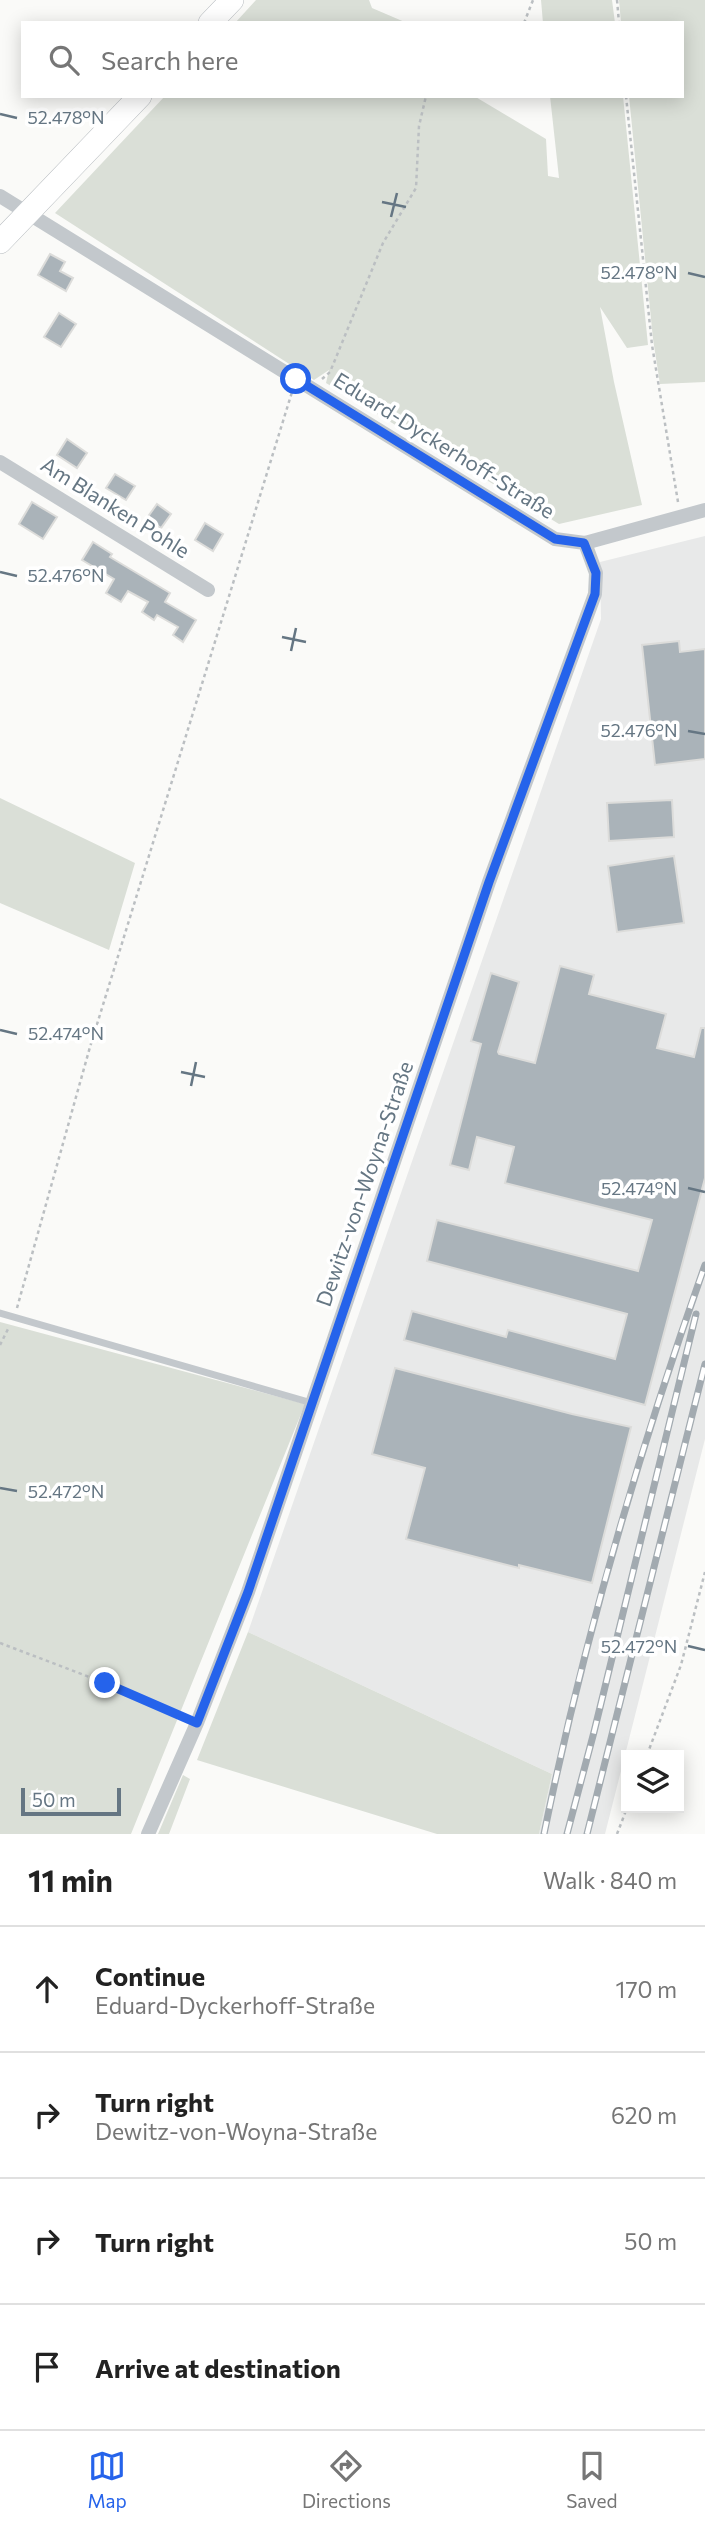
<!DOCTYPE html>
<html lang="en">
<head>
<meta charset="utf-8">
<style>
	:root { --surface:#fff; --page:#f6f6f6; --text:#222; --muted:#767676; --line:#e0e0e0; --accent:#2563eb }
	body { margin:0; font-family:Commissioner,sans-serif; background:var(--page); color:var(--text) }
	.controls { position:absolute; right:21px; bottom:21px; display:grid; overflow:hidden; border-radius:0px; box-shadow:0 4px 18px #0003 }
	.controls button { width:63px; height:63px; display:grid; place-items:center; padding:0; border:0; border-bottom:2px solid var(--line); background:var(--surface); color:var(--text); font:35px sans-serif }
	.scale { position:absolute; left:21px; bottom:18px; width:100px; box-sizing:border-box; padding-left:7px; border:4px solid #657683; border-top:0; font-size:19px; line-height:24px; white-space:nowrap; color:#657683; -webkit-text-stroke:5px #fff; paint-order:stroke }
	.stop { position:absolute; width:21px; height:21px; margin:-16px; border:5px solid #2563eb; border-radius:50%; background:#fff }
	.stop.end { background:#2563eb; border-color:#fff; box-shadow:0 2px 7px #0008 }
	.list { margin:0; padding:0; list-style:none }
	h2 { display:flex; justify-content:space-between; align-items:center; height:91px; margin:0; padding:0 28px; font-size:30px }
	h2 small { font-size:23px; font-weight:400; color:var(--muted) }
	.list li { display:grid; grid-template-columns:46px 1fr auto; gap:21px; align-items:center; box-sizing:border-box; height:126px; padding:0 28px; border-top:2px solid var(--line) }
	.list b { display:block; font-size:26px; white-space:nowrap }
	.list p { margin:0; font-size:23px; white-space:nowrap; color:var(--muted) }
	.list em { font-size:23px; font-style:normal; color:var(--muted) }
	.icon { flex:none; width:38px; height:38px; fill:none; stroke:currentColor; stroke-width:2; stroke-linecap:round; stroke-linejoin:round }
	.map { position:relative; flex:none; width:705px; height:1834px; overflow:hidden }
	.search { position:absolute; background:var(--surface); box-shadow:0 4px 18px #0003; left:21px; right:21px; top:21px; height:77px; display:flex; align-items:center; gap:18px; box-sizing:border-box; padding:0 24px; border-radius:0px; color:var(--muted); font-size:26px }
	.sheet { height:595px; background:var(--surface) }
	nav { display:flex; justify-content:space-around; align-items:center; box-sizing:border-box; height:98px; border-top:2px solid var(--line); background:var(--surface); font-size:19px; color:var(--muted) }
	nav a { display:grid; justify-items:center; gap:4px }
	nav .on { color:var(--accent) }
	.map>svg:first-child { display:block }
</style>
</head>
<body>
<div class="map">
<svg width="705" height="1834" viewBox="0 0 705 1834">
	<rect width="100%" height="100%" fill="#fafaf8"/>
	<path fill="#e8e9e9" d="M705,536V1439L605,1834H539L552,1774L248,1632L601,619L600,562Z"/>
	<path fill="#dadfd7" d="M256,0H369L372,8L407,23H235Z
		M541,0H612L615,23H543Z
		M619,0H705V382L660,384L653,339L629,96H682V23H621Z
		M165,96H474L546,139L548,176L559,178L550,96H623L648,345L627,348L600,307L614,382L642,505L559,524L326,383L329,370L314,380L55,213Z
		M0,798L135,863L109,950L0,903Z
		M0,1322L305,1404L131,1834H0Z
		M248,1632L552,1774L539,1834H437L197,1760Z
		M183,1775L190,1779L169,1834H158Z"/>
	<path fill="#aab3b9" stroke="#dcdcda" stroke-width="2" d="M50,254L65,262L60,271L73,278L66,291L38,275Z
		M59,313L76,324L61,347L44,337Z
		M67,439L87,453L77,468L57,455Z
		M115,474L135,486L126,500L106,488Z
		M32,502L57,517L43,539L19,524Z
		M157,504L171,514L161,528L147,518Z
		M205,523L223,534L213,551L195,540Z
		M93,542L112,554L110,557L170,593L165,602L196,620L183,642L173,635L178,627L157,615L154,620L142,612L148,602L128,591L121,602L106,593L114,579L82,560Z
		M679,641L680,652L705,649V759L655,765L642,645Z
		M672,800L674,837L609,841L607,803Z
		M674,856L684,923L617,932L608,866Z
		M560,966L594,975L589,994L666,1014L657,1048L694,1057L701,1028H705V1178L645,1405L404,1340L412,1311L506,1337L508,1330L615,1359L627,1314L427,1261L437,1220L638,1271L652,1220L505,1183L514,1147L477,1137L469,1170L450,1165L481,1044L471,1041L491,973L519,982L498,1052L499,1054L535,1063Z
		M395,1368L572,1414L631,1427L592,1583L519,1565V1568L406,1539L425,1468L372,1454Z"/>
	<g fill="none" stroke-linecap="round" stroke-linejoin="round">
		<g stroke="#b5babe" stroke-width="24">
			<path id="primary" d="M210,23L232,0
				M0,242L140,96"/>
		</g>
		<path stroke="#bbbfc2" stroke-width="2.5" stroke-dasharray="3.5 3.5" stroke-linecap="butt" d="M617,0L619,23
			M524,23L533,0
			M626,96L652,345L678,502
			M322,379L330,372L383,243L416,188L419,126L426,96
			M17,1308L90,1047L292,392
			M0,1345L9,1327
			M0,1643L105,1683L185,1718
			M647,1755L681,1665L705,1572
			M617,1834L627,1808"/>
		<path stroke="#c3c8cc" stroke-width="7" d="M0,1313L312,1403"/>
		<path stroke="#c3c8cc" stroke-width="14" d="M0,196L555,539L585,543L705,510
			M0,462L208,590
			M148,1834L197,1723L248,1592L489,882L595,594L596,573L585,543"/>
		<use href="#primary" stroke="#fff" stroke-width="23"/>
		<g stroke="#a2aab0" stroke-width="7">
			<path id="rail" d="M544,1834C584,1638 638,1453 705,1265
				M567,1834L594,1732L696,1314
				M587,1834L705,1364"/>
		</g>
		<use href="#rail" stroke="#fff" stroke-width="4.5" stroke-dasharray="13" stroke-linecap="butt"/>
	</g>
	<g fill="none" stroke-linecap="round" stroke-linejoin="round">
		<path stroke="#2563eb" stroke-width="9" d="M105,1683L197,1723L248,1592L489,882L595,594L596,573L584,543L555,539L296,379"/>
	</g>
	<path fill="none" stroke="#657683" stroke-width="2.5" d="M0,114L17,118M382,202L406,207M391,217L397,193M688,273L705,277M0,572L17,576M282,637L306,642M291,651L296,628M688,731L705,734M0,1030L17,1034M181,1072L205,1077M191,1086L196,1062M688,1188L705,1192M0,1488L17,1491M688,1646L705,1650"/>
	<g text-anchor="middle" stroke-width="7" stroke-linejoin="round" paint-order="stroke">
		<g font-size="21" fill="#657683" stroke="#fff">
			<text transform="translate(444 446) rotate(32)" y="7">Eduard-Dyckerhoff-Straße</text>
			<text transform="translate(115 508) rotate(32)" y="7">Am Blanken Pohle</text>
			<text transform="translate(365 1184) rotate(-71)" y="7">Dewitz-von-Woyna-Straße</text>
		</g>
	</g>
	<g font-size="18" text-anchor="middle" fill="#657683" stroke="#fff" stroke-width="7" stroke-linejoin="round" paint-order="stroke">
		<text x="66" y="124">52.478°N</text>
		<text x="639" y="279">52.478°N</text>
		<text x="66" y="582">52.476°N</text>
		<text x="639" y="737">52.476°N</text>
		<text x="66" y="1040">52.474°N</text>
		<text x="639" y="1195">52.474°N</text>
		<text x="66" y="1498">52.472°N</text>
		<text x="639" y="1653">52.472°N</text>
	</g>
</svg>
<div class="controls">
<button><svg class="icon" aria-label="layers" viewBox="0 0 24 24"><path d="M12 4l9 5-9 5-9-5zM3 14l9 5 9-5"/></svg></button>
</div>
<div class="scale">50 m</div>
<div class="stop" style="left:296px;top:379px"></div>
<div class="stop end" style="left:105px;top:1683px"></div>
<div class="search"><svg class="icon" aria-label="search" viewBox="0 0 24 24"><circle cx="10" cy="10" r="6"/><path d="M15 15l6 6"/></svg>Search here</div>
</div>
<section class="sheet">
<h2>11 min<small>Walk · 840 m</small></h2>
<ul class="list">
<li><svg class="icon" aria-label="ahead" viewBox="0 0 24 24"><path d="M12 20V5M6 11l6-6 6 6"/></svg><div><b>Continue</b><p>Eduard-Dyckerhoff-Straße</p></div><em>170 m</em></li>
<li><svg class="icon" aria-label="right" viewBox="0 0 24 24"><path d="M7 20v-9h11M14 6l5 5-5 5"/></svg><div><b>Turn right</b><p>Dewitz-von-Woyna-Straße</p></div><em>620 m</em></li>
<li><svg class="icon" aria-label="right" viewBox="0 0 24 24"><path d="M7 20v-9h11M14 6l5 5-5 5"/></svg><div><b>Turn right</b></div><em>50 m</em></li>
<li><svg class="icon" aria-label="arrive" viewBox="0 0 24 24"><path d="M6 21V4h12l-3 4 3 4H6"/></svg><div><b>Arrive at destination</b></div></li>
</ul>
</section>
<nav>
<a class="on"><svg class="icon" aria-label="map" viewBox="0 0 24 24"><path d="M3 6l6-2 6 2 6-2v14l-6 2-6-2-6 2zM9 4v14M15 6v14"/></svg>Map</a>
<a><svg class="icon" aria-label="directions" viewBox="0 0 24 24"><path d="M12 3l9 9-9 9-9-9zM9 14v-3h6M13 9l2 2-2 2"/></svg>Directions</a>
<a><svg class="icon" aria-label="saved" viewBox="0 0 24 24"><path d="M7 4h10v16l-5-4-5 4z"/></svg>Saved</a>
</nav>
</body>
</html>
